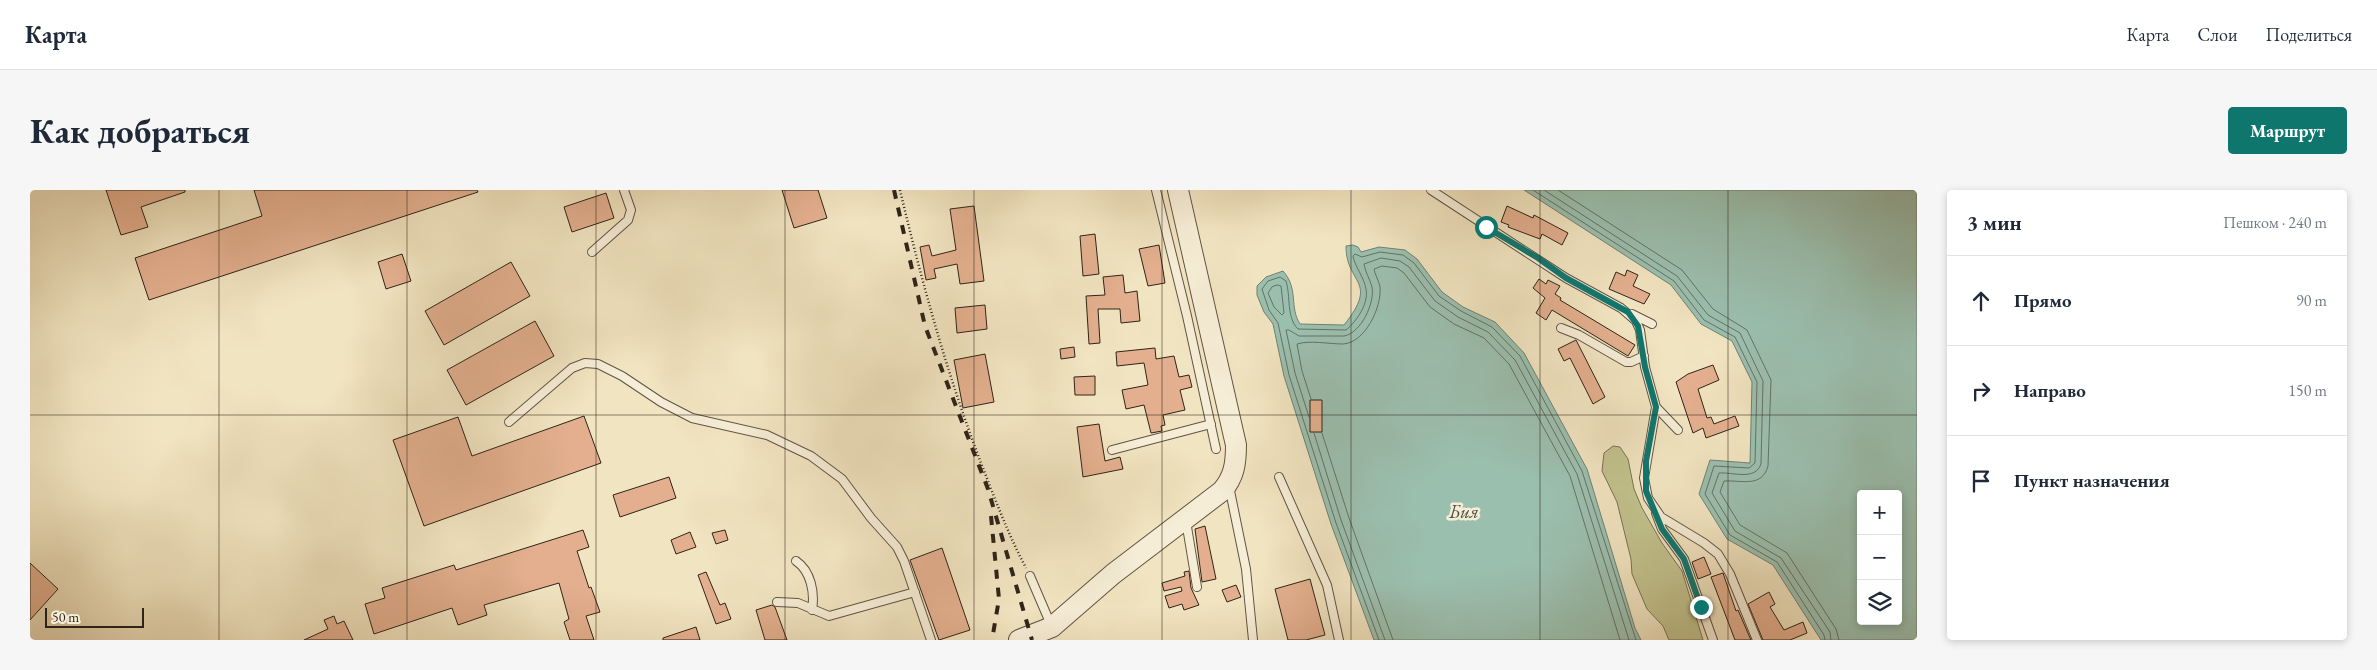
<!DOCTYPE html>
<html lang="ru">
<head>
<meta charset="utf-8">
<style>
	:root { --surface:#fff; --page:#f6f6f7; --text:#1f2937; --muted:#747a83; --line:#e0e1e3; --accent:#0f766e }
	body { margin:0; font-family:"EB Garamond",serif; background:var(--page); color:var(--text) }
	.controls { position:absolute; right:15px; bottom:15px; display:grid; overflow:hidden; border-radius:5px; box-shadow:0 2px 8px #0003 }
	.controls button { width:45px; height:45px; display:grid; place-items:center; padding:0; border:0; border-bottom:1px solid var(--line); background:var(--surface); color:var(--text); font:25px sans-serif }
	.scale { position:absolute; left:15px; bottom:12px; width:99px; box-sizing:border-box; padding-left:5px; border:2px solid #2f241a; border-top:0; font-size:14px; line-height:18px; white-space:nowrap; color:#2f241a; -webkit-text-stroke:4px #f6edd6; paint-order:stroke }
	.stop { position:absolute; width:15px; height:15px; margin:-11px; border:4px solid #0f766e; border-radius:50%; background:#fff }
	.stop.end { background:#0f766e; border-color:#fff; box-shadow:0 1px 5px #0008 }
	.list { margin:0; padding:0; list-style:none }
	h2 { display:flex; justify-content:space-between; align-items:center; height:65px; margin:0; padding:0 20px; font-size:21px }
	h2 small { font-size:16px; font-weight:400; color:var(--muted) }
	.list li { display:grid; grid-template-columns:32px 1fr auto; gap:15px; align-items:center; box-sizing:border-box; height:90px; padding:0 20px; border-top:1px solid var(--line) }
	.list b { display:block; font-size:19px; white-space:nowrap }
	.list em { font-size:16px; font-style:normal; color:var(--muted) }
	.icon { flex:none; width:28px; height:28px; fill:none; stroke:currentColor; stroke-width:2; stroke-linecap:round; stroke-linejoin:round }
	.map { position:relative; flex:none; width:1887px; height:450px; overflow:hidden; border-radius:5px }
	header { display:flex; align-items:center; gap:30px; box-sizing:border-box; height:70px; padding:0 25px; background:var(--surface); border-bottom:1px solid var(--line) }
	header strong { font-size:24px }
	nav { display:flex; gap:28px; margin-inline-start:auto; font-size:18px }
	.intro { display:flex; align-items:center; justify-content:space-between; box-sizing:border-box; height:120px; padding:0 30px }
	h1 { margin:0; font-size:35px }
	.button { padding:12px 22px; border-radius:5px; background:var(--accent); color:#fff; font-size:18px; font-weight:700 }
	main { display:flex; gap:30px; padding:0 30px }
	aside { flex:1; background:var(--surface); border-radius:5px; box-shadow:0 2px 8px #0003 }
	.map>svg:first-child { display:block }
</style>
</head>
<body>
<header>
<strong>Карта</strong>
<nav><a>Карта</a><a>Слои</a><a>Поделиться</a></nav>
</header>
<div class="intro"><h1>Как добраться</h1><a class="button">Маршрут</a></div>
<main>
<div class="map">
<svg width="1887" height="450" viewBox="0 0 1887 450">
	<rect width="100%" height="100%" fill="#f1e4c0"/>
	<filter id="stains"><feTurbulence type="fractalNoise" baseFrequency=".004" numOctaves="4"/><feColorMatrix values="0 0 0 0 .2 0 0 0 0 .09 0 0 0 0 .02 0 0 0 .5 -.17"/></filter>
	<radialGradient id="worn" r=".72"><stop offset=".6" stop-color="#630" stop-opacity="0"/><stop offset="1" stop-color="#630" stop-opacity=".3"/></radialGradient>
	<path fill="#c2c28d" stroke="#787354" d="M1583,256L1590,257L1598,269L1604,299L1612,318L1632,353L1652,381L1673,450H1639L1633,436L1617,419L1602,384L1601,369L1587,312L1572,281L1574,263Z"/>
	<path fill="#9bbfae" stroke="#708173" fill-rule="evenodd" d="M1494,0H1887V450H1791L1743,375L1697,349L1669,304L1680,270L1720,273L1722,192L1702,151L1671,134L1641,95ZM1831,304H1868V431H1831Z
		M1323,55L1328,57L1331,62L1349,57L1375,60L1387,69L1412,102L1433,117L1465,132L1494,163L1557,279L1605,438L1611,450H1344L1301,334L1254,186L1243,134L1234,122L1227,105V96L1236,87L1253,81C1269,99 1259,117 1270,134L1314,135C1350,90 1316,95 1316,56Z"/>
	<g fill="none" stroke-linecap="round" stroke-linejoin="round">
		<path stroke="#657264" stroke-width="1" d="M1503,0L1644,91L1674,130L1705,147L1727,192L1725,273L1719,278L1684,276L1675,304L1700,345L1747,372L1794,445L1795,450
			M1514,0L1647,86L1678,125L1710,143L1733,191L1731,274C1725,291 1703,282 1689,283L1682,303L1705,341L1751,368L1800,442L1801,450
			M1528,0L1652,80L1683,119L1717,140L1741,190L1738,276C1732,298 1712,290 1694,291L1690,302L1710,335L1757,363L1806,439L1809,450
			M1248,95L1251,96L1254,123L1252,125L1244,117L1238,103L1242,97Z
			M1281,209L1272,181L1267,154C1280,150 1299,154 1313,154C1335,153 1352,117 1350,97C1349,91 1345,85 1344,79L1352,76L1367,78L1374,83L1400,117L1424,134L1454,148L1479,174L1540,286L1590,450
			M1279,227L1265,183L1256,140H1259L1269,146H1314C1331,143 1345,113 1342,97C1340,89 1335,82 1334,74L1351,68L1370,71L1379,77L1405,111L1428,127L1458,142L1485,170L1547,284L1599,450
			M1284,243L1311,330L1355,450
			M1292,243L1319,328L1363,450
			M1349,450L1306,333L1259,185L1248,133L1239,120L1232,99L1238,91L1250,87L1256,91C1261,107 1256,127 1268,139L1316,140C1327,131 1339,113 1336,99C1334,87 1325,77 1323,66L1325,64L1332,67L1350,62L1373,65L1384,73L1409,106L1431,121L1462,137L1490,166L1552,281L1606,450"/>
	</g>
	<path fill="#e3af8e" stroke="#2f241a" d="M76,0H155V2L111,17L118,37L91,45Z
		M224,0H447L448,2L119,110L105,68L232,26Z
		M752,0H788L797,28L764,38Z
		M576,3L584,28L542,42L534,17Z
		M944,16L954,91L930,94L927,74L904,79L906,88L896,90L890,57L899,55L902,66L926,60L920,19Z
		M1477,16L1503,28L1504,25L1538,43L1532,55L1512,44L1510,49L1478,37L1479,35L1471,32Z
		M1065,44L1069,84L1053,86L1050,46Z
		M1129,55L1135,93L1118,96L1109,59Z
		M372,64L381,91L356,99L348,72Z
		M481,72L500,106L414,155L395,121Z
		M1597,80L1608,85L1603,96L1620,104L1614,114L1579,99L1586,82L1595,86Z
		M1093,85L1095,103L1107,101L1110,131L1091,133L1090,119H1068L1070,153L1059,154L1056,106L1075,105L1073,87Z
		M1509,89L1516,94L1518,90L1530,96L1525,104L1531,108L1530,110L1605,155L1598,166L1522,120L1516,130L1506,123L1515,108L1503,98Z
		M955,115L957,139L927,143L925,118Z
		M505,131L524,166L436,215L417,180Z
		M1546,150L1575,207L1563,214L1540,168L1534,171L1528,159Z
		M1044,157L1045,167L1031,169L1030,159Z
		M1125,158L1126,169L1144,166L1149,187L1159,185L1162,197L1150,200L1155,220L1133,225L1135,235L1131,236L1132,241L1121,243L1114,215L1096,219L1092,200L1118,195L1114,173L1087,176L1086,162Z
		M955,164L964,212L933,218L924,170Z
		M1683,175L1689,190L1668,199L1677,228L1681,227L1684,234L1705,226L1709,236L1676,248L1673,238L1663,243L1646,192L1658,184Z
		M1065,186V205H1045L1044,187Z
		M1280,210H1292V242H1280Z
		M554,226L571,273L394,336L363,250L428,227L442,266Z
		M1069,234L1075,271L1090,267L1093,279L1053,287L1047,237Z
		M639,287L646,308L590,327L583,305Z
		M1175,336L1186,389L1172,392L1165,339Z
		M553,340L559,357L547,361L559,398L561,397L570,422L556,426L564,450H540L534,432L539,429L529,393L454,415L457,425L428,435L422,418L344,444L335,414L355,408L352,398L424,375L426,380Z
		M695,340L698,350L686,354L682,343Z
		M660,342L666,357L646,364L641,350Z
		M912,358L940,440L909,450L880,370Z
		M1674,367L1681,384L1668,389L1662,372Z
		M0,373L28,399L0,430Z
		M1159,381L1161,398L1169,415L1154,420L1152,414L1139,418L1135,406L1152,401L1151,397L1134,401L1132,393L1155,386L1154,382Z
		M676,382L690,415L695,413L701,429L686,434L668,385Z
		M1693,383L1706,421L1708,420L1721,450H1705L1681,387Z
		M1280,389L1295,445L1276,450H1258L1245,399Z
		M1206,395L1211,407L1197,412L1192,400Z
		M1739,402L1745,414L1740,417L1754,440L1773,432L1777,443L1760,450H1733L1718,414Z
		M742,415L745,417L757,450H735L726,420Z
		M304,426L307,434L314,431L323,450H274L298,439L294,430Z
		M666,437L670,450H633V448Z"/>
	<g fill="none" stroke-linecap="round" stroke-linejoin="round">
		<g stroke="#605444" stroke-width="10">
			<path id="service" d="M1126,0L1157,126L1186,259
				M1401,0L1536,88L1591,118L1606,131L1610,140L1615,177L1626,217L1614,288L1618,308L1631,327L1674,353L1688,364L1700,384L1727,450
				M562,62L598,30L601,20L594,0
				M1602,124L1622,134
				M1531,138L1549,145L1596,172H1601L1614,166
				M1626,217L1648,240
				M479,232L542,178L555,173L568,174L592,186L631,212L662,228L737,245L781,266L812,289L841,328L867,357L874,371L901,450
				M1082,260L1181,234
				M1249,287L1297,395L1309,450
				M1199,296L1216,379L1223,450
				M1626,323L1632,339L1654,369L1683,450
				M1156,331L1167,397
				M766,371C781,381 785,403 782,420
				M1000,386L1021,435
				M747,412L768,413L799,426L885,402"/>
		</g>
		<g stroke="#605444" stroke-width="22">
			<path id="tertiary" d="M989,450L1022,437L1083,384L1192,301C1204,287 1206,274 1206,255L1148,0"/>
		</g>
		<path stroke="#2f241a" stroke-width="2.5" stroke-dasharray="1 2.5" stroke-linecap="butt" d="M870,0C892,93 917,184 951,273C965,309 978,344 996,378"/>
		<use href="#service" stroke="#f6edd6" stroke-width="8"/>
		<use href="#tertiary" stroke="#f6edd6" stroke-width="20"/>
		<path stroke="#2f241a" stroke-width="4" stroke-dasharray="9 9" stroke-linecap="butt" d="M864,0L895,136L958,299L1002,450
			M961,326L969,409L962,450"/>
	</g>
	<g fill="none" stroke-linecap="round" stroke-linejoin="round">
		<path stroke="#0f766e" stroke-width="6" d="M1456,37L1508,68L1536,88L1598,122L1608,136L1615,177L1626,217L1616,271V301L1632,339L1654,369L1671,417"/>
	</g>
	<path fill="none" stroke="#2f241a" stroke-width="1" stroke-opacity="0.55" d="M189,0V450M377,0V450M566,0V450M755,0V450M944,0V450M1132,0V450M1321,0V450M1510,0V450M1698,0V450M0,225H1887"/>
	<g text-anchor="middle" stroke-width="5" stroke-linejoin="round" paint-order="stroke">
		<g font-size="19" font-style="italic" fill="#4f5246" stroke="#f6edd6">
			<text x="1434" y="328">Бия</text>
		</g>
	</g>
	<rect width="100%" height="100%" filter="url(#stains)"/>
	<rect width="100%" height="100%" fill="url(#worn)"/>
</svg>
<div class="controls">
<button>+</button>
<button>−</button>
<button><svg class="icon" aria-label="layers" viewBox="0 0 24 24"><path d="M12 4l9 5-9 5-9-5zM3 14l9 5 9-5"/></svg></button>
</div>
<div class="scale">50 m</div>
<div class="stop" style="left:1456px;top:37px"></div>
<div class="stop end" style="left:1671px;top:417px"></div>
</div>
<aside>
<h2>3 мин<small>Пешком · 240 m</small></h2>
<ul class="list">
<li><svg class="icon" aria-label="ahead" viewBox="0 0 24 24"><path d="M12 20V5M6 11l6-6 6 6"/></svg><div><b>Прямо</b></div><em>90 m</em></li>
<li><svg class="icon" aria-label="right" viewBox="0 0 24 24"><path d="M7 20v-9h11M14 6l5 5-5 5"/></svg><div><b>Направо</b></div><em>150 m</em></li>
<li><svg class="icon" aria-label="arrive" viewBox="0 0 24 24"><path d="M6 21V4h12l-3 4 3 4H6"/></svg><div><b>Пункт назначения</b></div></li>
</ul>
</aside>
</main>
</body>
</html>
